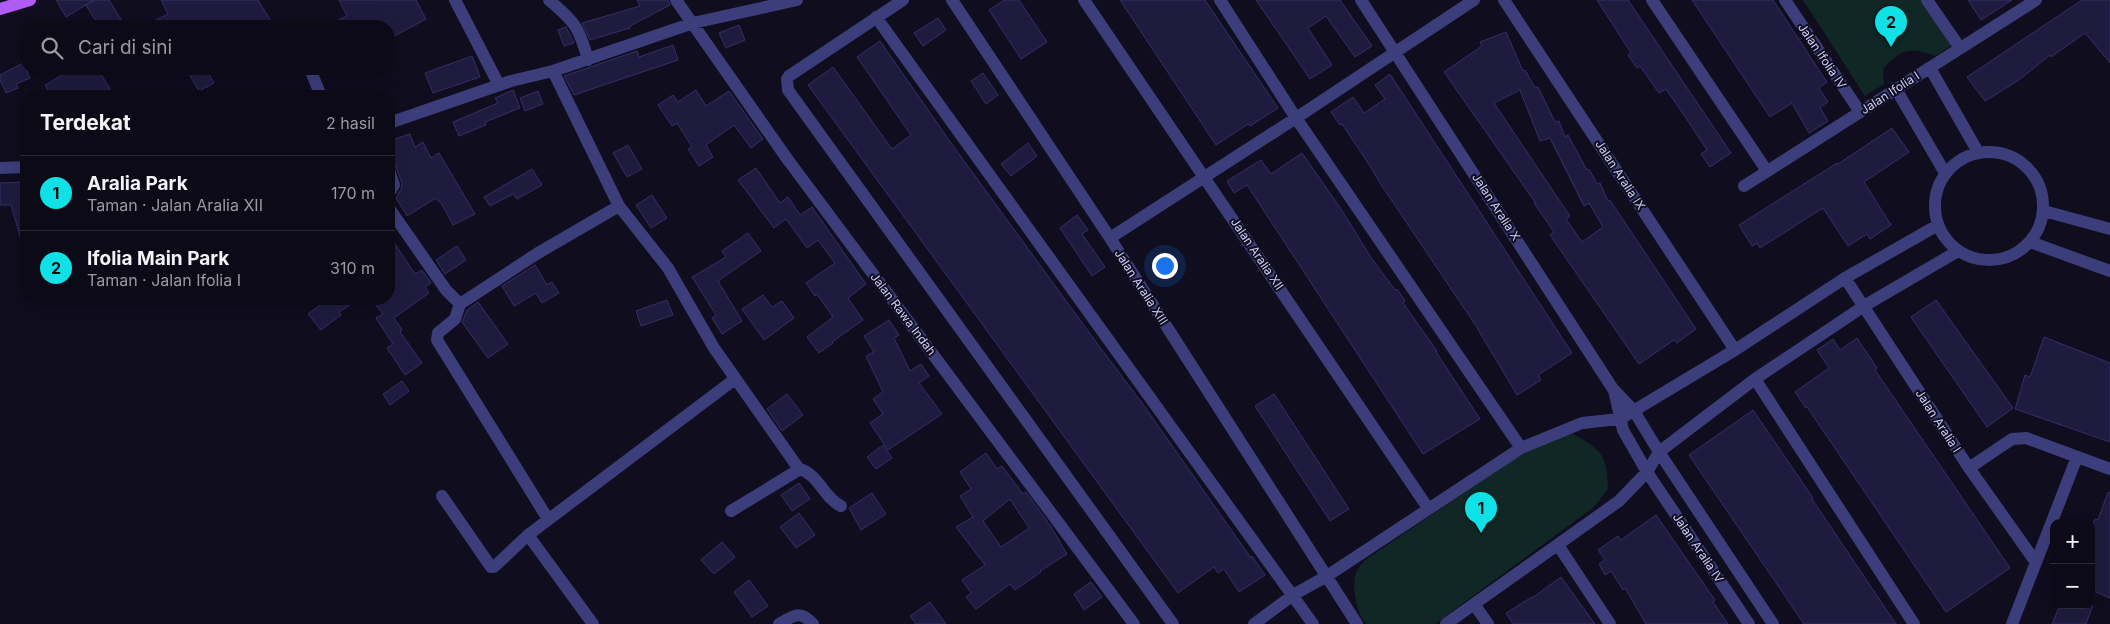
<!DOCTYPE html>
<html lang="id">
<head>
<meta charset="utf-8">
<style>
	:root { --surface:#0b0a16; --page:#14131f; --text:#f1f3f6; --muted:#9a9aa1; --line:#2b2b35; --accent:#0fe1e6 }
	body { margin:0; font-family:Inter,sans-serif; background:var(--page); color:var(--text) }
	.controls { position:absolute; right:15px; bottom:15px; display:grid; overflow:hidden; border-radius:10px; box-shadow:0 5px 20px #0002 }
	.controls button { width:45px; height:45px; display:grid; place-items:center; padding:0; border:0; border-bottom:1px solid var(--line); background:var(--surface); color:var(--text); font:25px sans-serif }
	.you { position:absolute; left:1164px; top:265px; width:18px; height:18px; margin:-12px; border:4px solid #fff; border-radius:50%; background:#1a73e8; box-shadow:0 0 0 8px #1a73e833 }
	.badge { display:grid; place-items:center; width:32px; height:32px; border-radius:50%; background:var(--accent); color:#111; font-size:16px; font-weight:700 }
	.pin { position:absolute; translate:-50% -41px; filter:drop-shadow(0 1px 2px #0008) }
	.pin::after { content:''; position:absolute; top:26px; width:18px; height:15px; background:inherit; clip-path:polygon(0 0,100% 0,50% 100%) }
	.list { margin:0; padding:0; list-style:none }
	h2 { display:flex; justify-content:space-between; align-items:center; height:65px; margin:0; padding:0 20px; font-size:21px }
	h2 small { font-size:16px; font-weight:400; color:var(--muted) }
	.list li { display:grid; grid-template-columns:32px 1fr auto; gap:15px; align-items:center; box-sizing:border-box; height:75px; padding:0 20px; border-top:1px solid var(--line) }
	.list b { display:block; font-size:19px; white-space:nowrap }
	.list p { margin:0; font-size:16px; white-space:nowrap; color:var(--muted) }
	.list em { font-size:16px; font-style:normal; color:var(--muted) }
	.icon { flex:none; width:28px; height:28px; fill:none; stroke:currentColor; stroke-width:2; stroke-linecap:round; stroke-linejoin:round }
	.map { position:relative; flex:none; width:2110px; height:624px; overflow:hidden }
	.search { position:absolute; background:var(--surface); box-shadow:0 5px 20px #0002; left:20px; top:20px; width:375px; height:55px; display:flex; align-items:center; gap:12px; box-sizing:border-box; padding:0 18px; border-radius:20px; color:var(--muted); font-size:19px }
	.panel { position:absolute; background:var(--surface); box-shadow:0 5px 20px #0002; left:20px; top:90px; width:375px; height:215px; border-radius:20px }
	.map>svg:first-child { display:block }
</style>
</head>
<body>
<div class="map">
<svg width="2110" height="624" viewBox="0 0 2110 624">
	<rect width="100%" height="100%" fill="#0f0d1e"/>
	<path fill="#112725" d="M1803,0H1924L1954,44L1935,56C1910,46 1901,49 1883,69L1884,84L1865,96Z
		M1573,434C1603,450 1607,456 1608,489L1594,507L1435,624H1367C1357,616 1351,586 1356,573C1357,569 1362,564 1365,560L1539,442L1554,435Z"/>
	<path fill="#1f1b3e" stroke="#362e68" fill-rule="evenodd" d="M56,0H94L66,17Z
		M95,0H109L125,26H99L86,5Z
		M161,0H258L274,26H144L168,14Z
		M339,0H416L426,19L389,39V26H325L347,16Z
		M637,0H668L670,5L630,26V28L590,40L582,23L640,6Z
		M1004,0H1019L1047,42L1021,59L989,10Z
		M1120,0H1205L1278,108L1250,126L1248,124L1216,145Z
		M1256,0H1340L1372,46L1355,57L1326,16L1308,28L1332,65L1310,79Z
		M1597,0H1628L1731,153L1710,167L1701,154L1707,150L1688,121L1666,89L1659,93L1640,66L1637,68L1628,55L1631,53Z
		M1692,0H1773L1827,82L1819,88L1828,102L1820,107L1828,121L1809,133L1792,103L1770,117Z
		M1968,0H2012L1981,20Z
		M2082,0H2110V63L2085,33L2051,57L2050,55L2019,80L1985,101L1967,77Z
		M938,18L946,30L923,46L914,33Z
		M739,25L745,40L726,48L719,33Z
		M566,27L574,43L564,46L558,30Z
		M1506,32L1523,71L1525,70L1535,88L1538,87L1555,122L1559,121L1565,137L1568,135L1587,170L1589,169L1597,184L1600,183L1608,201L1610,200L1696,329L1677,343L1674,340L1639,364L1550,235L1554,232L1534,203L1535,202L1444,72L1482,46L1480,42ZM1520,90L1540,141L1550,138L1584,206L1589,203L1603,227L1582,242L1566,219L1570,216L1494,103Z
		M880,41L951,143L1099,346L1142,403L1251,558L1252,556L1265,575L1239,592L1224,569L1218,573L1214,567L1178,593L808,85L833,67L892,149L911,135L857,57Z
		M673,45L678,60L574,95L564,76L637,51L639,57Z
		M472,56L480,77L433,93L425,73Z
		M23,63L30,78L16,84L18,88L6,93L0,80V75Z
		M72,69H98L114,96H52L45,85Z
		M186,69H206L214,83L199,91Z
		M983,73L998,95L986,104L971,81Z
		M1390,74L1572,353L1538,375L1541,380L1517,395L1476,326L1380,183L1370,166L1342,124L1340,125L1331,112L1353,97L1364,113L1385,99L1375,85Z
		M513,90L520,108L485,122L486,125L459,136L453,122L498,103L495,98Z
		M696,90L706,106L729,91L763,139L751,148L734,125L706,145L713,157L699,166L688,149L692,147L677,123L672,126L658,105L673,95L678,102Z
		M538,91L543,104L525,111L520,98Z
		M1892,128L1909,152L1864,182L1891,225L1870,239L1867,234L1848,246L1823,208L1760,248L1757,243L1752,246L1739,225L1837,163L1838,164Z
		M410,134L415,147L423,142L431,158L439,153L475,214L453,225L440,201L439,202L436,198L407,216L396,198L401,189L402,183L396,167L391,162L389,141Z
		M1028,143L1037,156L1011,176L1001,164Z
		M628,145L642,169L627,177L613,153Z
		M1302,153L1341,209L1372,259L1395,290L1397,289L1405,301L1403,303L1437,351L1436,352L1480,419L1423,454L1247,185L1234,193L1227,181L1261,160L1271,174Z
		M756,168L780,203L788,197L800,215L812,207L866,284L848,298L863,320L832,342L833,343L819,353L807,337L833,317L817,294L815,296L806,283L835,263L818,240L807,248L786,219L774,228L738,180Z
		M532,169L542,185L517,199L513,194L490,206L484,197Z
		M24,182L26,243H22L11,205H0V183Z
		M652,195L667,218L651,228L636,205Z
		M1077,215L1088,230L1082,234L1105,267L1092,276L1060,228Z
		M748,233L761,251L718,281L742,321L722,334L712,318L716,315L692,277L726,257L722,251Z
		M389,235L415,274L422,270L431,283L425,287L429,293L394,318L402,330L400,332L422,363L405,375L387,348L393,344L376,318L383,314L371,299H389Z
		M457,246L466,260L445,274L436,260Z
		M535,265L547,285L552,282L559,293L542,303L536,293L514,306L502,286Z
		M763,295L772,307L782,301L794,318L764,340L742,309Z
		M328,299H359L339,312L341,315L321,330L308,314Z
		M667,300L673,315L641,326L636,311Z
		M1936,300L2013,408L1987,427L1911,317Z
		M478,302L508,344L488,358L462,322L467,310Z
		M889,320L899,335L894,338L910,371L921,364L929,376L919,383L942,414L888,450L870,423L883,414L873,399L883,392L866,356L874,352L864,336Z
		M2044,337L2110,363V442L2015,409L2025,375L2030,377Z
		M1857,338L1877,368L1875,370L2010,568L1946,612L1807,407L1806,408L1795,392L1829,368L1817,350L1833,339L1840,350Z
		M402,381L409,391L390,405L383,394Z
		M787,394L803,415L782,431L767,409Z
		M1274,394L1349,509L1330,521L1255,406Z
		M1753,410L1813,498L1812,499L1896,624H1804L1689,455Z
		M883,445L892,458L876,469L867,457Z
		M986,453L997,469L1002,466L1023,494L1026,492L1050,525L1067,554L1040,571L1041,572L1015,590L1010,584L976,609L966,597L971,593L962,580L985,565L956,527L973,517L960,496L971,489L960,472ZM1010,499L1029,528L1001,547L983,521Z
		M799,483L810,499L792,511L781,495Z
		M2108,492L2110,493V598L2091,590V528L2095,519L2098,520Z
		M872,493L886,514L861,530L849,508Z
		M799,513L815,535L796,548L780,527Z
		M1656,515L1715,600L1713,602L1728,624H1646L1625,588L1623,590L1611,571L1605,575L1599,564L1605,560L1598,550L1618,536L1621,540Z
		M722,542L735,557L714,574L701,560Z
		M1561,577L1595,624H1513L1506,613L1532,597V598Z
		M749,580L768,606L752,617L734,592Z
		M1091,582L1102,597L1084,610L1074,594Z
		M930,602L946,624H916L910,616Z
		M2060,605H2093L2086,624H2052Z"/>
	<g fill="none" stroke-linecap="round" stroke-linejoin="round">
		<path stroke="#3b3e7a" stroke-width="12" d="M455,0L499,85
			M549,0C575,22 579,27 588,60
			M676,0L788,160L1134,624
			M903,0L789,76L787,79L788,90L1173,624
			M952,0L1110,238L1357,624
			M1084,0L1428,508
			M1220,0L1296,118L1521,448
			M1361,0L1613,389L1634,411L1659,452L1773,624
			M1504,0L1735,350
			M1652,0L1767,171
			M1785,0L1860,112
			M1927,0L1960,48
			M876,17L1313,624
			M1930,68L1978,152
			M310,69L321,96
			M1896,89L1945,173
			M389,123L511,81L553,71L693,23L797,0
			M1935 206a54 54 0 1 1 108 0a54 54 0 1 1-108 0Z
			M0,168L26,167
			M389,170L394,185L389,193
			M1744,186L2036,0
			M619,206L668,268L714,348L799,469
			M389,208L446,290L460,304
			M2044,211L2110,229
			M1110,238L1296,118L1474,0
			M2030,242L2110,271
			M1845,278L1969,468L2035,561
			M1755,379L1914,624
			M1614,390L1623,430L1647,472L1749,624
			M1969,468L2012,439L2026,438L2110,469
			M442,496L491,567H494L528,535L593,624
			M731,511L800,469C819,475 824,498 841,506
			M548,519L437,340L438,333L455,319L460,304L538,253L619,206L553,71
			M528,535L735,379
			M1558,545L1610,624
			M1474,604L1488,624
			M779,624C793,616 800,609 813,624
			M1254,624L1293,595L1327,576L1521,448L1582,423L1620,419L1735,350L1845,278L1938,225
			M1446,624L1619,501L1647,472L1659,452L1755,379L1864,306L1958,251
			M2012,624L2077,457"/>
		<path stroke="#b05cf4" stroke-width="12" d="M0,9L30,0"/>
	</g>
	<g text-anchor="middle" stroke-width="4" stroke-linejoin="round" paint-order="stroke">
		<g font-size="12" fill="#d0cefc" stroke="#0f0d1e">
			<text transform="translate(1822 56) rotate(56)" y="4">Jalan Ifolia IV</text>
			<text transform="translate(1890 93) rotate(-33)" y="4">Jalan Ifolia I</text>
			<text transform="translate(1620 175) rotate(57)" y="4">Jalan Aralia IX</text>
			<text transform="translate(1496 207) rotate(57)" y="4">Jalan Aralia X</text>
			<text transform="translate(1257 254) rotate(56)" y="4">Jalan Aralia XII</text>
			<text transform="translate(1141 287) rotate(57)" y="4">Jalan Aralia XIII</text>
			<text transform="translate(903 314) rotate(53)" y="4">Jalan Rawa Indah</text>
			<text transform="translate(1938 421) rotate(57)" y="4">Jalan Aralia I</text>
			<text transform="translate(1698 548) rotate(56)" y="4">Jalan Aralia IV</text>
		</g>
	</g>
</svg>
<div class="controls">
<button>+</button>
<button>−</button>
</div>
<div class="you"></div>
<div class="pin badge" style="left:1481px;top:533px">1</div>
<div class="pin badge" style="left:1891px;top:47px">2</div>
<div class="search"><svg class="icon" aria-label="search" viewBox="0 0 24 24"><circle cx="10" cy="10" r="6"/><path d="M15 15l6 6"/></svg>Cari di sini</div>
<section class="panel">
<h2>Terdekat<small>2 hasil</small></h2>
<ul class="list">
<li><span class="badge">1</span><div><b>Aralia Park</b><p>Taman · Jalan Aralia XII</p></div><em>170 m</em></li>
<li><span class="badge">2</span><div><b>Ifolia Main Park</b><p>Taman · Jalan Ifolia I</p></div><em>310 m</em></li>
</ul>
</section>
</div>
</body>
</html>
